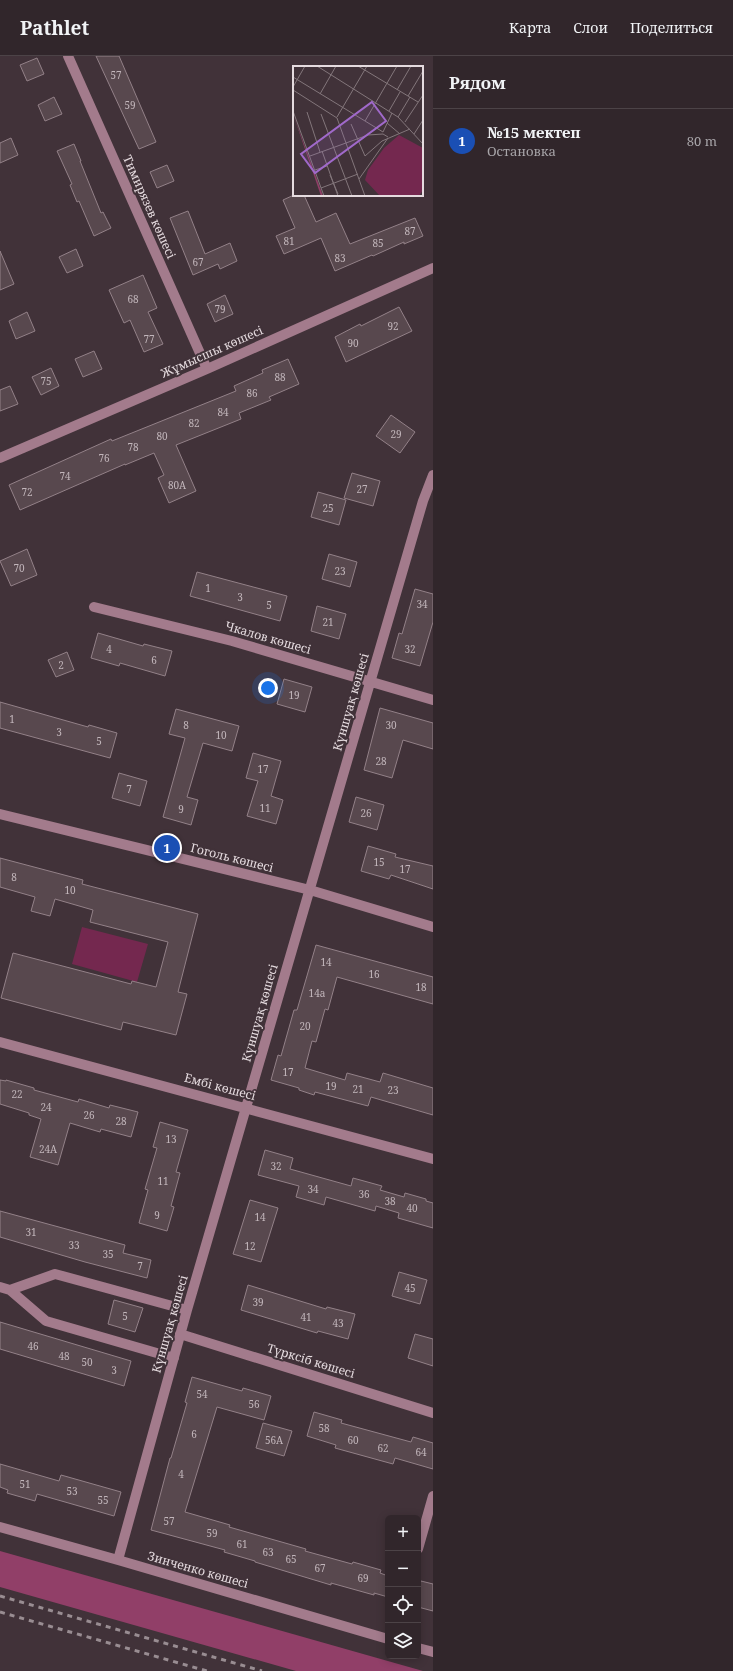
<!DOCTYPE html>
<html lang="ru">
<head>
<meta charset="utf-8">
<style>
	:root { --surface:#31262b; --page:#392e33; --text:#f1f3f6; --muted:#a8a5a9; --line:#4c4347; --accent:#2bd5ac }
	body { margin:0; font-family:"Noto Serif",serif; background:var(--page); color:var(--text) }
	.controls { position:absolute; right:12px; bottom:12px; display:grid; overflow:hidden; border-radius:6px; box-shadow:0 2px 10px #0003 }
	.controls button { width:36px; height:36px; display:grid; place-items:center; padding:0; border:0; border-bottom:1px solid var(--line); background:var(--surface); color:var(--text); font:20px sans-serif }
	.you { position:absolute; left:268px; top:632px; width:14px; height:14px; margin:-10px; border:3px solid #fff; border-radius:50%; background:#1a73e8; box-shadow:0 0 0 6px #1a73e833 }
	.badge { display:grid; place-items:center; width:26px; height:26px; border-radius:50%; background:var(--accent); color:#fff; font-size:13px; font-weight:700 }
	.pin { position:absolute; translate:-50% -50%; border:2px solid #fff; box-shadow:0 1px 4px #0006 }
	.list { margin:0; padding:0; list-style:none }
	h2 { display:flex; justify-content:space-between; align-items:center; height:52px; margin:0; padding:0 16px; font-size:17px }
	h2 small { font-size:13px; font-weight:400; color:var(--muted) }
	.list li { display:grid; grid-template-columns:26px 1fr auto; gap:12px; align-items:center; box-sizing:border-box; height:64px; padding:0 16px; border-top:1px solid var(--line) }
	.list b { display:block; font-size:15px; white-space:nowrap }
	.list p { margin:0; font-size:13px; white-space:nowrap; color:var(--muted) }
	.list em { font-size:13px; font-style:normal; color:var(--muted) }
	.icon { flex:none; width:22px; height:22px; fill:none; stroke:currentColor; stroke-width:2; stroke-linecap:round; stroke-linejoin:round }
	.map { position:relative; flex:none; width:433px; height:1615px; overflow:hidden }
	header { display:flex; align-items:center; gap:24px; box-sizing:border-box; height:56px; padding:0 20px; background:var(--surface); border-bottom:1px solid var(--line) }
	header strong { font-size:19px }
	nav { display:flex; gap:22px; margin-inline-start:auto; font-size:14px }
	main { display:flex }
	aside { flex:1; background:var(--surface) }
	.map>svg:first-child { display:block }
</style>
</head>
<body>
<header>
<strong>Pathlet</strong>
<nav><a>Карта</a><a>Слои</a><a>Поделиться</a></nav>
</header>
<main>
<div class="map">
<svg width="433" height="1615" viewBox="0 0 433 1615">
	<rect width="100%" height="100%" fill="#413239"/>
	<path fill="#74284f" d="M82,871L148,888L137,926L72,908Z"/>
	<path fill="#913f68" d="M0,1495L423,1615H296L0,1531Z"/>
	<path fill="#58484e" stroke="#938188" d="M96,0H119L156,86L139,93Z
		M37,2L44,18L27,25L20,9Z
		M54,41L62,58L45,65L38,49Z
		M11,82L18,99L0,107V87Z
		M74,88L81,105H80L101,157L103,156L111,172L94,180L79,145L77,146L70,129L72,128L57,95Z
		M167,109L174,125L157,132L150,116Z
		M294,139H304L316,166L336,157L350,188L415,162L423,180L404,188V186L373,200L372,199L335,215L321,182L284,198L276,180L295,172L283,144Z
		M188,155L205,198L230,187L237,205L220,213L218,208L193,219L170,162Z
		M76,193L83,210L67,217L59,201Z
		M0,195L14,228L0,234Z
		M143,219L157,252L148,256L163,288L144,296L130,264L124,267L109,234Z
		M225,239L233,258L215,266L207,248Z
		M399,251L412,275L346,306L335,281L360,268L361,270Z
		M27,256L35,275L16,283L9,265Z
		M94,295L102,313L83,321L75,303Z
		M288,303L299,328L269,341L271,344L239,357L241,363L176,389L196,435L169,447L158,422L164,419L154,397L125,409V408L20,454L9,429L111,383L112,385L236,335L234,330L263,317L262,314Z
		M51,312L59,330L41,339L32,321Z
		M10,330L18,348L0,355V334Z
		M391,359L415,376L400,397L376,380Z
		M352,417L380,425L373,450L344,442Z
		M318,436L346,444L339,469L311,461Z
		M27,493L37,519L11,530L0,505Z
		M329,498L357,506L350,531L322,523Z
		M197,516L287,540L280,565L190,540Z
		M415,533L433,538V566L420,610L392,602L399,577L402,578Z
		M317,550L346,558L339,583L311,575Z
		M98,577L143,590L144,588L172,595L165,620L120,607L119,610L91,602Z
		M67,596L74,614L56,621L48,604Z
		M284,623L312,631L305,656L277,648Z
		M0,646L88,671L89,669L117,677L110,702L0,672Z
		M380,652L433,667V693L403,684L392,722L364,714Z
		M176,653L239,670L232,695L203,687L187,741L198,744L191,769L163,761L185,682L169,678Z
		M253,697L281,705L271,740L283,744L276,768L247,760L258,725L246,722Z
		M119,717L147,725L140,750L112,742Z
		M356,741L384,749L377,774L349,766Z
		M368,790L396,798L395,801L433,810V833L391,819L389,823L361,815Z
		M0,802L83,824L82,828L198,858L178,936L187,938L176,979L123,966L121,974L1,942L13,897L131,928L132,925L156,931L168,886L90,866L93,854L55,843L50,860L31,855L35,841L0,831Z
		M316,889L433,921V948L337,921L328,954L325,953L316,986L312,985L305,1012L345,1024L347,1017L380,1026L383,1017L433,1032V1059L371,1041L368,1050L315,1036L314,1039L299,1034V1032L271,1024L278,999L281,1000L294,954H297Z
		M0,1024L6,1025V1024L34,1032V1034L78,1046L79,1043L109,1052L110,1049L138,1056L131,1081L101,1073L100,1076L70,1067L58,1109L30,1101L41,1063L29,1059V1057L0,1048Z
		M160,1066L188,1074L176,1116L180,1117L171,1150L174,1151L167,1175L139,1167L148,1134L145,1133L157,1092L153,1091Z
		M265,1094L293,1102L290,1113L351,1130L353,1122L382,1130L380,1134L404,1141L405,1137L426,1143V1145L433,1147V1172L398,1162L399,1157L376,1150L375,1155L326,1141L324,1149L296,1141L299,1130L258,1119Z
		M250,1144L278,1152L261,1206L233,1198Z
		M0,1155L125,1189L123,1197L151,1204L147,1222L85,1206L0,1181Z
		M399,1216L427,1224L420,1248L392,1240Z
		M248,1229L326,1253L327,1251L355,1258L348,1283L318,1275L317,1277L241,1254Z
		M114,1244L143,1252L135,1276L108,1268Z
		M0,1266L131,1305L124,1330L0,1293Z
		M415,1278L433,1283V1310L408,1302Z
		M192,1321L242,1335L243,1332L271,1340L264,1364L217,1351L185,1456L230,1469L229,1471L306,1493L305,1495L352,1508L353,1506L381,1514L380,1517L388,1520V1541L374,1537V1539L331,1527V1529L255,1506V1505L224,1496L225,1494L151,1474L170,1402H171L187,1347L185,1346Z
		M314,1356L342,1364L341,1367L411,1386L413,1381L433,1387V1413L395,1402L393,1408L335,1392L336,1389L307,1380Z
		M263,1367L292,1375L284,1400L256,1392Z
		M0,1408L59,1425L61,1419L121,1436L114,1460L37,1438L35,1445L7,1437L8,1434L0,1431Z
		M421,1525L433,1528V1555L418,1551V1535Z"/>
	<g fill="none" stroke-linecap="round" stroke-linejoin="round">
		<path stroke="#a37b8c" stroke-width="10" d="M68,0L207,313
			M0,402L207,313L433,212
			M94,551L232,585L433,644
			M0,758L310,834L433,871
			M0,986L433,1103
			M0,1231L10,1234L46,1265L174,1302
			M10,1234L55,1218L187,1254
			M180,1278L433,1357
			M0,1471L118,1504L388,1583
			M418,1493L433,1440
			M118,1504L187,1254L423,445L433,419
			M418,1592L433,1596"/>
		<path stroke="#998d92" stroke-width="3" stroke-dasharray="5 5" stroke-linecap="butt" d="M0,1540L262,1615
			M0,1556L207,1615"/>
	</g>
	<g text-anchor="middle" stroke-width="4" stroke-linejoin="round" paint-order="stroke">
		<g font-size="10" fill="#c2b6bb">
			<text x="116" y="23">57</text>
			<text x="130" y="53">59</text>
			<text x="410" y="179">87</text>
			<text x="289" y="189">81</text>
			<text x="378" y="191">85</text>
			<text x="340" y="206">83</text>
			<text x="198" y="210">67</text>
			<text x="133" y="247">68</text>
			<text x="220" y="257">79</text>
			<text x="393" y="274">92</text>
			<text x="149" y="287">77</text>
			<text x="353" y="291">90</text>
			<text x="280" y="325">88</text>
			<text x="46" y="329">75</text>
			<text x="252" y="341">86</text>
			<text x="223" y="360">84</text>
			<text x="194" y="371">82</text>
			<text x="396" y="382">29</text>
			<text x="162" y="384">80</text>
			<text x="133" y="395">78</text>
			<text x="104" y="406">76</text>
			<text x="65" y="424">74</text>
			<text x="177" y="433">80А</text>
			<text x="362" y="437">27</text>
			<text x="27" y="440">72</text>
			<text x="328" y="456">25</text>
			<text x="19" y="516">70</text>
			<text x="340" y="519">23</text>
			<text x="208" y="536">1</text>
			<text x="240" y="545">3</text>
			<text x="422" y="552">34</text>
			<text x="269" y="553">5</text>
			<text x="328" y="570">21</text>
			<text x="109" y="597">4</text>
			<text x="410" y="597">32</text>
			<text x="154" y="608">6</text>
			<text x="61" y="613">2</text>
			<text x="294" y="643">19</text>
			<text x="12" y="667">1</text>
			<text x="186" y="673">8</text>
			<text x="391" y="673">30</text>
			<text x="59" y="680">3</text>
			<text x="221" y="683">10</text>
			<text x="99" y="689">5</text>
			<text x="381" y="709">28</text>
			<text x="263" y="717">17</text>
			<text x="129" y="737">7</text>
			<text x="265" y="756">11</text>
			<text x="181" y="757">9</text>
			<text x="366" y="761">26</text>
			<text x="379" y="810">15</text>
			<text x="405" y="817">17</text>
			<text x="14" y="825">8</text>
			<text x="70" y="838">10</text>
			<text x="326" y="910">14</text>
			<text x="374" y="922">16</text>
			<text x="421" y="935">18</text>
			<text x="317" y="941">14а</text>
			<text x="305" y="974">20</text>
			<text x="288" y="1020">17</text>
			<text x="331" y="1034">19</text>
			<text x="358" y="1037">21</text>
			<text x="393" y="1038">23</text>
			<text x="17" y="1042">22</text>
			<text x="46" y="1055">24</text>
			<text x="89" y="1063">26</text>
			<text x="121" y="1069">28</text>
			<text x="171" y="1087">13</text>
			<text x="48" y="1097">24А</text>
			<text x="276" y="1114">32</text>
			<text x="163" y="1129">11</text>
			<text x="313" y="1137">34</text>
			<text x="364" y="1142">36</text>
			<text x="390" y="1149">38</text>
			<text x="412" y="1156">40</text>
			<text x="157" y="1163">9</text>
			<text x="260" y="1165">14</text>
			<text x="31" y="1180">31</text>
			<text x="74" y="1193">33</text>
			<text x="250" y="1194">12</text>
			<text x="108" y="1202">35</text>
			<text x="140" y="1214">7</text>
			<text x="410" y="1236">45</text>
			<text x="258" y="1250">39</text>
			<text x="125" y="1264">5</text>
			<text x="306" y="1265">41</text>
			<text x="338" y="1271">43</text>
			<text x="33" y="1294">46</text>
			<text x="64" y="1304">48</text>
			<text x="87" y="1310">50</text>
			<text x="114" y="1318">3</text>
			<text x="202" y="1342">54</text>
			<text x="254" y="1352">56</text>
			<text x="324" y="1376">58</text>
			<text x="194" y="1382">6</text>
			<text x="274" y="1388">56А</text>
			<text x="353" y="1388">60</text>
			<text x="383" y="1396">62</text>
			<text x="421" y="1400">64</text>
			<text x="181" y="1422">4</text>
			<text x="25" y="1432">51</text>
			<text x="72" y="1439">53</text>
			<text x="103" y="1448">55</text>
			<text x="169" y="1469">57</text>
			<text x="212" y="1481">59</text>
			<text x="242" y="1492">61</text>
			<text x="268" y="1500">63</text>
			<text x="291" y="1507">65</text>
			<text x="320" y="1516">67</text>
			<text x="363" y="1526">69</text>
		</g>
		<g font-size="12" fill="#e5dbdf" stroke="#413239">
			<text transform="translate(149 151) rotate(66)" y="4">Тимирязев көшесі</text>
			<text transform="translate(212 296) rotate(-24)" y="4">Жұмысшы көшесі</text>
			<text transform="translate(268 582) rotate(16)" y="4">Чкалов көшесі</text>
			<text transform="translate(351 646) rotate(-74)" y="4">Күншуақ көшесі</text>
			<text transform="translate(232 802) rotate(14)" y="4">Гоголь көшесі</text>
			<text transform="translate(260 957) rotate(-74)" y="4">Күншуақ көшесі</text>
			<text transform="translate(220 1031) rotate(15)" y="4">Ембі көшесі</text>
			<text transform="translate(170 1268) rotate(-74)" y="4">Күншуақ көшесі</text>
			<text transform="translate(311 1305) rotate(17)" y="4">Түрксіб көшесі</text>
			<text transform="translate(198 1514) rotate(16)" y="4">Зинченко көшесі</text>
		</g>
	</g>
	<g transform="translate(293 10)">
		<rect width="130" height="130" fill="#413239"/>
		<path d="M106,69L130,82V124L126,130H87L72,114L75,104L91,82Z" fill="#74284f"/>
		<path d="M0,48L30,130H28Z" fill="#913f68"/>
		<path fill="none" stroke="#83767b" stroke-width="1" d="M24,0L105,51L130,78M65,0L125,36M0,11L90,66M0,21L12,0M0,24L44,52L72,130M104,24L118,0M27,28L43,0M115,30L130,5M0,45L31,130M96,45L107,26M14,46L27,86M28,48L59,130M44,51L74,0M105,51L117,31M72,55L104,0M112,56L130,29M94,57L107,68M58,58L72,90L89,75L117,63M90,66L99,47M121,68L130,54M29,85L45,130M17,90L75,69L90,68L95,71M22,104L34,100M37,109L45,128M66,113L95,72M28,122L65,108"/>
		<path fill="#a069ca" fill-opacity="0.15" stroke="#a069ca" stroke-width="2" d="M79,36L93,55L22,107L8,88Z"/>
		<rect width="130" height="130" fill="none" stroke="#e5dbdf" stroke-width="2"/>
	</g>
</svg>
<div class="controls">
<button>+</button>
<button>−</button>
<button><svg class="icon" aria-label="locate" viewBox="0 0 24 24"><circle cx="12" cy="12" r="6"/><path d="M12 2v4M12 18v4M2 12h4M18 12h4"/></svg></button>
<button><svg class="icon" aria-label="layers" viewBox="0 0 24 24"><path d="M12 4l9 5-9 5-9-5zM3 14l9 5 9-5"/></svg></button>
</div>
<div class="you"></div>
<div class="pin badge" style="left:167px;top:792px;background:#1a4fb4">1</div>
</div>
<aside>
<h2>Рядом<small></small></h2>
<ul class="list">
<li><span class="badge" style="background:#1a4fb4">1</span><div><b>№15 мектеп</b><p>Остановка</p></div><em>80 m</em></li>
</ul>
</aside>
</main>
</body>
</html>
